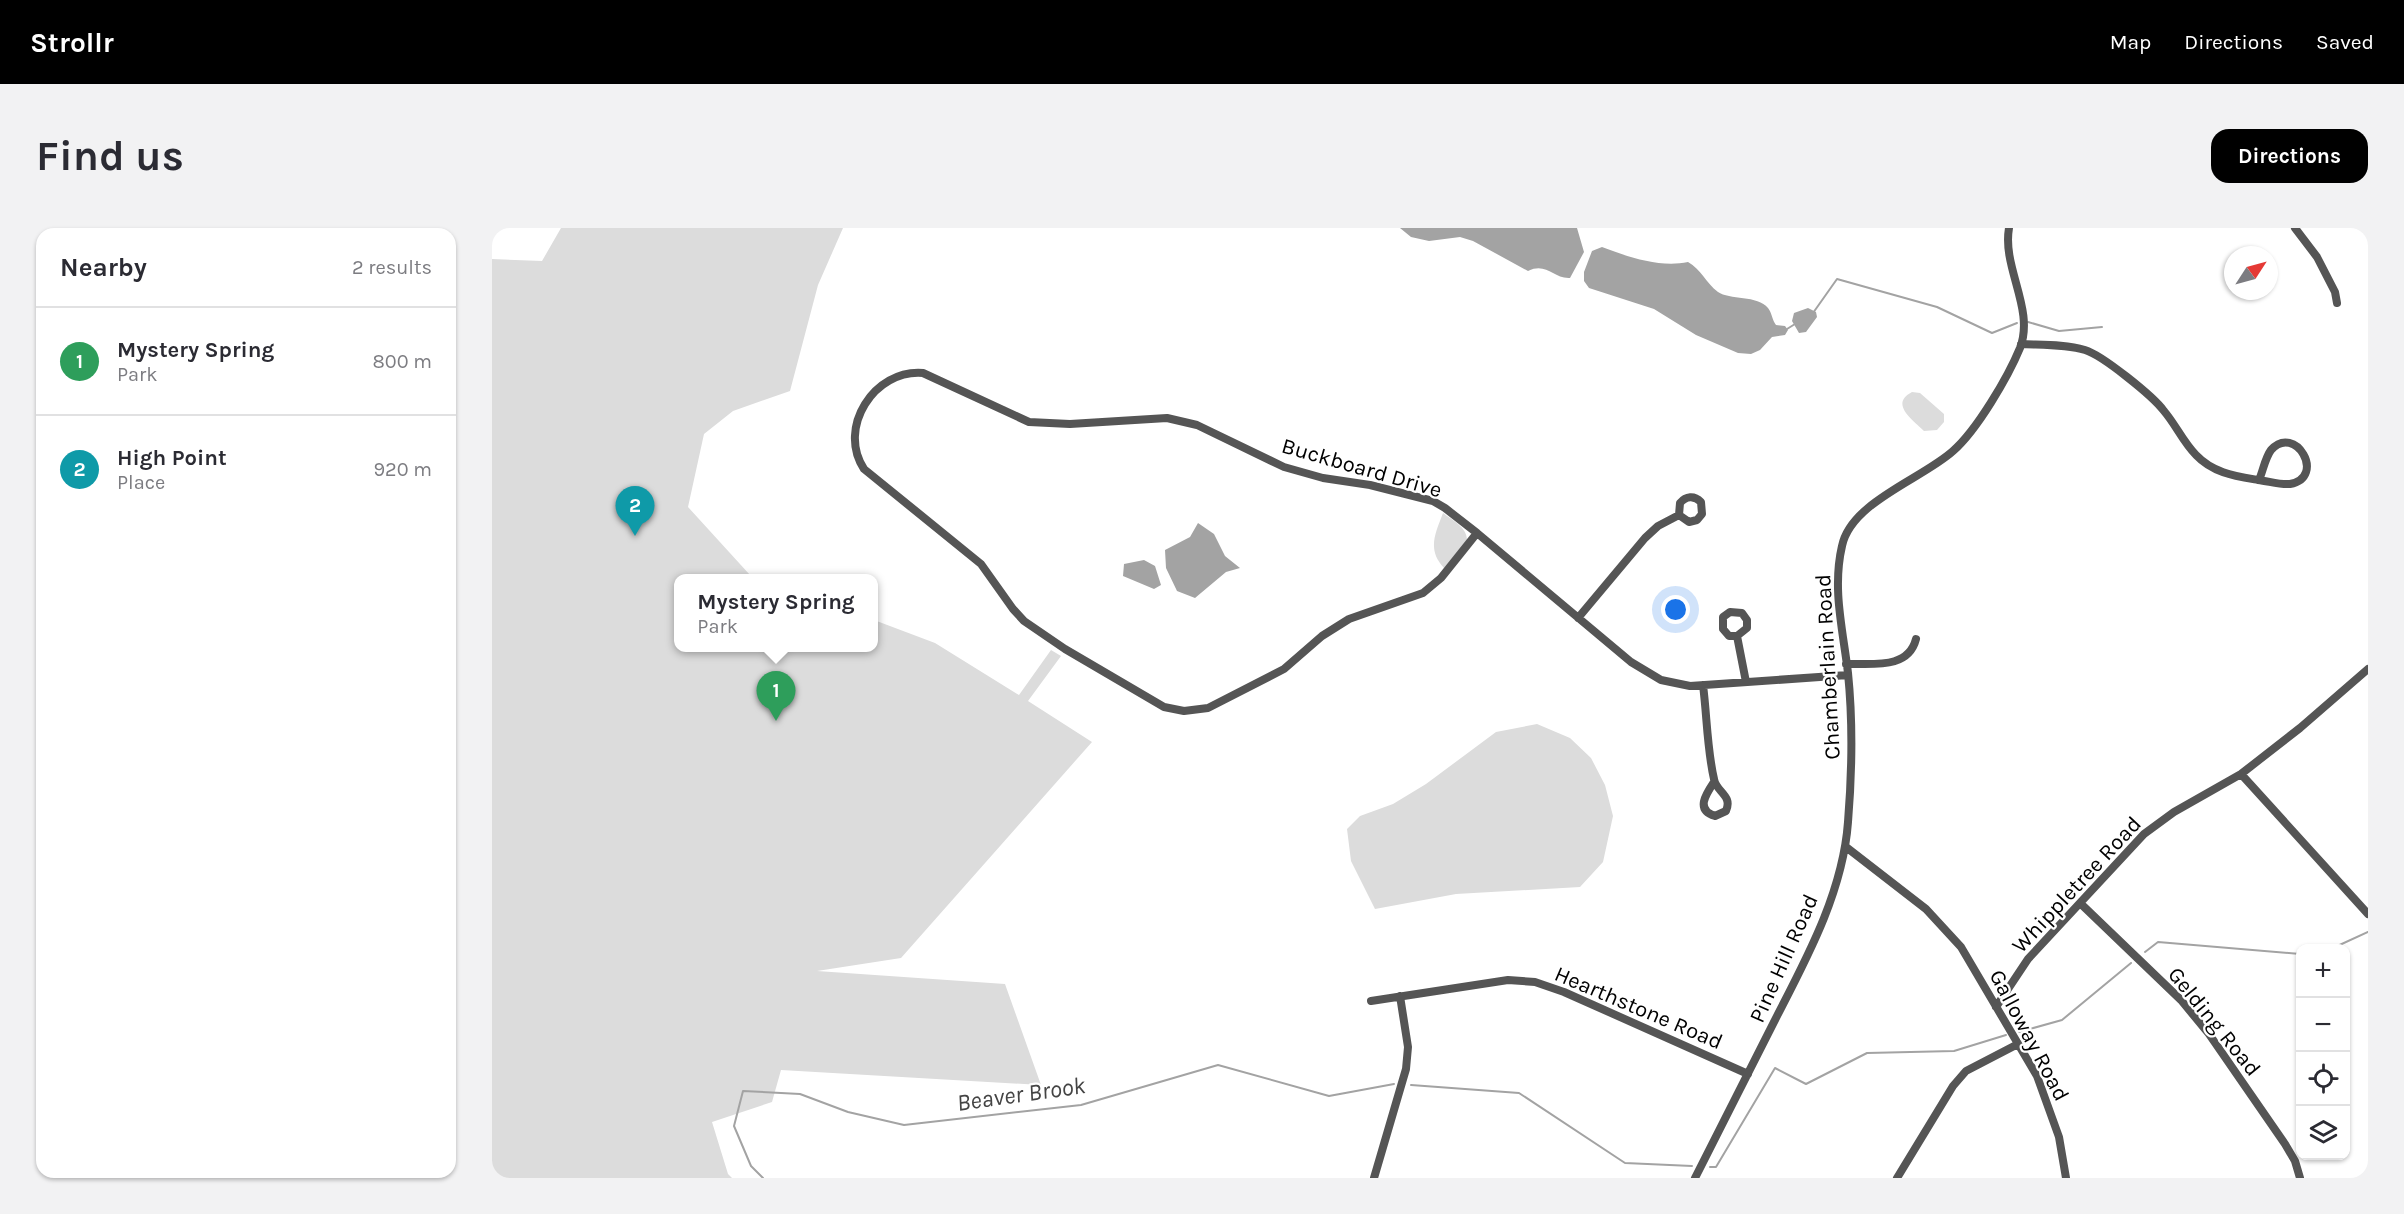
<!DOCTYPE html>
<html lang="en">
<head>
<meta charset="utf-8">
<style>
	:root { --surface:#fff; --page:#f2f2f3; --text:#2b2b33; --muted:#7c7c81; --line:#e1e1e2; --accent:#000 }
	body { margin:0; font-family:Karla,sans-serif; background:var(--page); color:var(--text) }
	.controls { position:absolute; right:18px; bottom:18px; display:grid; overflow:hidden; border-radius:12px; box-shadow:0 2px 4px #0004 }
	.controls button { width:54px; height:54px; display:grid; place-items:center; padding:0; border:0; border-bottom:2px solid var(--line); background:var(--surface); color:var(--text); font:30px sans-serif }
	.compass { position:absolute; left:1732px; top:18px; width:54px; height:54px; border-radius:50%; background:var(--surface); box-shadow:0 2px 4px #0004; rotate:54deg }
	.you { position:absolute; left:1184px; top:382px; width:21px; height:21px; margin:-15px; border:4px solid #fff; border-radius:50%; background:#1a73e8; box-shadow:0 0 0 9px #1a73e833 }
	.badge { display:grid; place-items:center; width:39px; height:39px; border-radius:50%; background:var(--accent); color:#fff; font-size:20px; font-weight:700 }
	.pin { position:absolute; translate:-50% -50px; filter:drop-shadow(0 2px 3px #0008) }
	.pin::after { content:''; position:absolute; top:32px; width:21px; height:18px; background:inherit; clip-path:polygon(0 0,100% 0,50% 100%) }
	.popup { position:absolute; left:182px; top:346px; width:204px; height:78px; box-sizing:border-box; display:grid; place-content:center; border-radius:12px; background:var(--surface); filter:drop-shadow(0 2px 4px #0005); font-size:20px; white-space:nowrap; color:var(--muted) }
	.popup b { font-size:22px; color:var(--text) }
	.popup::after { content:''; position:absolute; left:50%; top:100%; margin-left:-12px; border:12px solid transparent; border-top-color:var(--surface) }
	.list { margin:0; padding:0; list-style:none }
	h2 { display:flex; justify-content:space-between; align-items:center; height:78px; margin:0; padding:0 24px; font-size:26px }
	h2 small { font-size:20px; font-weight:400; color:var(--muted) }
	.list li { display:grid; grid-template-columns:39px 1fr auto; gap:18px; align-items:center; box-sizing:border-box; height:108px; padding:0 24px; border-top:2px solid var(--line) }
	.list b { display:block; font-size:22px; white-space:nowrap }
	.list p { margin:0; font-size:20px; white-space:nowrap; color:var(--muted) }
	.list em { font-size:20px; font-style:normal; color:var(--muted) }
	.icon { flex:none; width:33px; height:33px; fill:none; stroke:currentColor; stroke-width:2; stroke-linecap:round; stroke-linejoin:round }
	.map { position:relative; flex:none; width:1876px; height:950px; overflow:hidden; border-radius:18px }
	header { display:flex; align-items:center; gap:36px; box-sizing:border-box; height:84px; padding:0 30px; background:var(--accent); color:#fff }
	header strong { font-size:28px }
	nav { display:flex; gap:33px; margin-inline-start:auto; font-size:21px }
	.intro { display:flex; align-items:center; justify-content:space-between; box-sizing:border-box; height:144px; padding:0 36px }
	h1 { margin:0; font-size:42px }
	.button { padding:15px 27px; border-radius:18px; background:var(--accent); color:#fff; font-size:21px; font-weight:700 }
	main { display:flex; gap:36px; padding:0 36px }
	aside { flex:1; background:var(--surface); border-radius:18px; box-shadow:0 2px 4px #0004 }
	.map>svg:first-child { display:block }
</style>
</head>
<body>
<header>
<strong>Strollr</strong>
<nav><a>Map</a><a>Directions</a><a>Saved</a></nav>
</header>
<div class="intro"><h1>Find us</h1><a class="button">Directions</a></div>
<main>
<aside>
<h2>Nearby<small>2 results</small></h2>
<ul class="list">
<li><span class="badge" style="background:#2e9e5b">1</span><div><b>Mystery Spring</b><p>Park</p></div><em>800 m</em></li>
<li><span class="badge" style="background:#0f9aa8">2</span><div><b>High Point</b><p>Place</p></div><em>920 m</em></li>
</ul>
</aside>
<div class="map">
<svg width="1876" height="950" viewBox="0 0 1876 950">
	<rect width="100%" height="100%" fill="#fff"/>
	<path fill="#dcdcdc" d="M69,0H351L326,57L298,163L241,183L212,206L196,279L258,347L267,350H186V420H382V392L443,415L527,467L559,422L569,428L536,473L600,514L409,730L325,743L513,756L549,857L289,842L280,874L220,894L236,946L240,950H0V31L50,33Z
		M1420,164L1428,165L1452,186V194L1445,202L1432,203C1421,192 1397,176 1420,164Z
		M951,285C960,292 975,299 975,312L952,340C935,322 943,306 951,285Z
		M1045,496L1078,510L1099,530L1113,557L1121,588L1111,634L1088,659L964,666L883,681L859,633L855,601L868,588L901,576L934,556L1004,504Z"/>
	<path fill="#a3a3a3" d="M908,0H1085L1092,24L1078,50C1061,51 1055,34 1036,43L981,13L968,9L937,13L919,9Z
		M1110,19C1136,29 1168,40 1196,34C1209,41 1214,55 1226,64C1237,72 1266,67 1276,80C1280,85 1280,92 1284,97L1293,98L1296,102L1293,107L1280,109L1268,122L1259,126L1246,125L1204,107L1162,81L1097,60L1092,53V44L1100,23Z
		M1316,80L1324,84L1325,89L1314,104L1307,105L1300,93L1302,85Z
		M706,295L722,306L733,328L748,340L734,344L703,370L685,363L674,340L673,322L698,309Z
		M652,332L663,338L669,357L662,361L631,348L632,336Z"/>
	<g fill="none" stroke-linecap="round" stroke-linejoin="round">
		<path stroke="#a3a3a3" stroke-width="2" d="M1321,85L1345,51L1445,79L1500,105L1525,95
			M1536,94L1567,103L1610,99
			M1295,101L1303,96
			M1841,720L1876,704
			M1653,724L1666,714L1808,726
			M1527,804L1570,792L1639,735
			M919,857L1027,865L1133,935L1200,938
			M1218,939H1224L1283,840L1314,856L1375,825L1462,823L1514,807
			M271,950L259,938L242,898L251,863L308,866L356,884L412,897L589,877L726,837L837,868L902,856"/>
		<path stroke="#555" stroke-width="8" d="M1803,0L1825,29L1843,64L1845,75
			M1529,116C1550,117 1573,116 1593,122C1610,127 1661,168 1672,183C1684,197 1691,214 1704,227C1721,245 1743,248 1766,252C1776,253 1788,257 1798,256C1835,249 1803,195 1779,222C1773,230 1771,243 1767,252
			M985,305L953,280L941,273L878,257L831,250L792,239L705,197L675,190L578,196L537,194L431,145C382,141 345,200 372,241L489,336L521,381L532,393L573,421L672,479L692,483L716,480L792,441L830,408L857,391L931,365L949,350L985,305L1139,434L1169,452L1198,458L1356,447
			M1086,390L1153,310L1166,298L1187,287L1197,294L1205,292L1210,286L1209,274C1202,267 1194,268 1188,275L1187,287
			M1245,408H1237L1231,401V389L1238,384L1250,385L1255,392V400L1245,408L1254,454
			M1354,436C1380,435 1416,442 1424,411
			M1211,457C1215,488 1215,521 1222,551C1224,564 1241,567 1234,583L1223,588C1203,582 1214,566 1222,554
			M1749,546L1876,686
			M1354,619L1434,681L1469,719L1545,848L1567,909L1574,950
			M1588,675L1689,772L1717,806L1793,916L1803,933L1808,950
			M879,773L1016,752L1043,754L1072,764L1256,846
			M1504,779L1536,731L1652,606L1682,584L1749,546L1808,500L1876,441
			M882,950L914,841L916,819L908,768
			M1203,950C1230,896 1258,842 1285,788C1316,728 1351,663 1356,594C1360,545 1361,494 1356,445C1351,402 1340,361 1350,318C1359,274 1430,251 1461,223C1485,202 1516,149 1528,120C1543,81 1510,40 1517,0
			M1405,950L1461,858L1474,843L1526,816"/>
	</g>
	<g text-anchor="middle" stroke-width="4.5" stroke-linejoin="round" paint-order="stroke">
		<g font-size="22" fill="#000" stroke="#fff">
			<text transform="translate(870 239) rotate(16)" y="8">Buckboard Drive</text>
			<text transform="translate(1335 439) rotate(-93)" y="8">Chamberlain Road</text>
			<text transform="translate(1584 656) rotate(-47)" y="8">Whippletree Road</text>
			<text transform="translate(1291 730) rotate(-66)" y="8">Pine Hill Road</text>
			<text transform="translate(1147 779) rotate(23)" y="8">Hearthstone Road</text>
			<text transform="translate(1723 793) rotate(51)" y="8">Gelding Road</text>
			<text transform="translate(1538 807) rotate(62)" y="8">Galloway Road</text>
		</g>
		<g font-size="24" font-style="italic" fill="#444" stroke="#fff">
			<text transform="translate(529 866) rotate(-8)" y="8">Beaver Brook</text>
		</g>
	</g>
</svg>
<div class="controls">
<button>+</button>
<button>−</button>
<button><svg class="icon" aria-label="locate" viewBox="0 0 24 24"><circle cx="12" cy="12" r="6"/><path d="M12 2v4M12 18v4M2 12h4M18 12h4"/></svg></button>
<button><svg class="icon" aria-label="layers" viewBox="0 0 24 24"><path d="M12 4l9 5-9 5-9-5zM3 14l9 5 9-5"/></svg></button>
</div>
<svg class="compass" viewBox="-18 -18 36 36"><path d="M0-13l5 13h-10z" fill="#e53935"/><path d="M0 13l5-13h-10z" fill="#7c7c81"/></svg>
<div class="you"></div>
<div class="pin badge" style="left:284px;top:493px;background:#2e9e5b">1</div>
<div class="popup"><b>Mystery Spring</b>Park</div>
<div class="pin badge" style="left:143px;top:308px;background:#0f9aa8">2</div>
</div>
</main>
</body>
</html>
